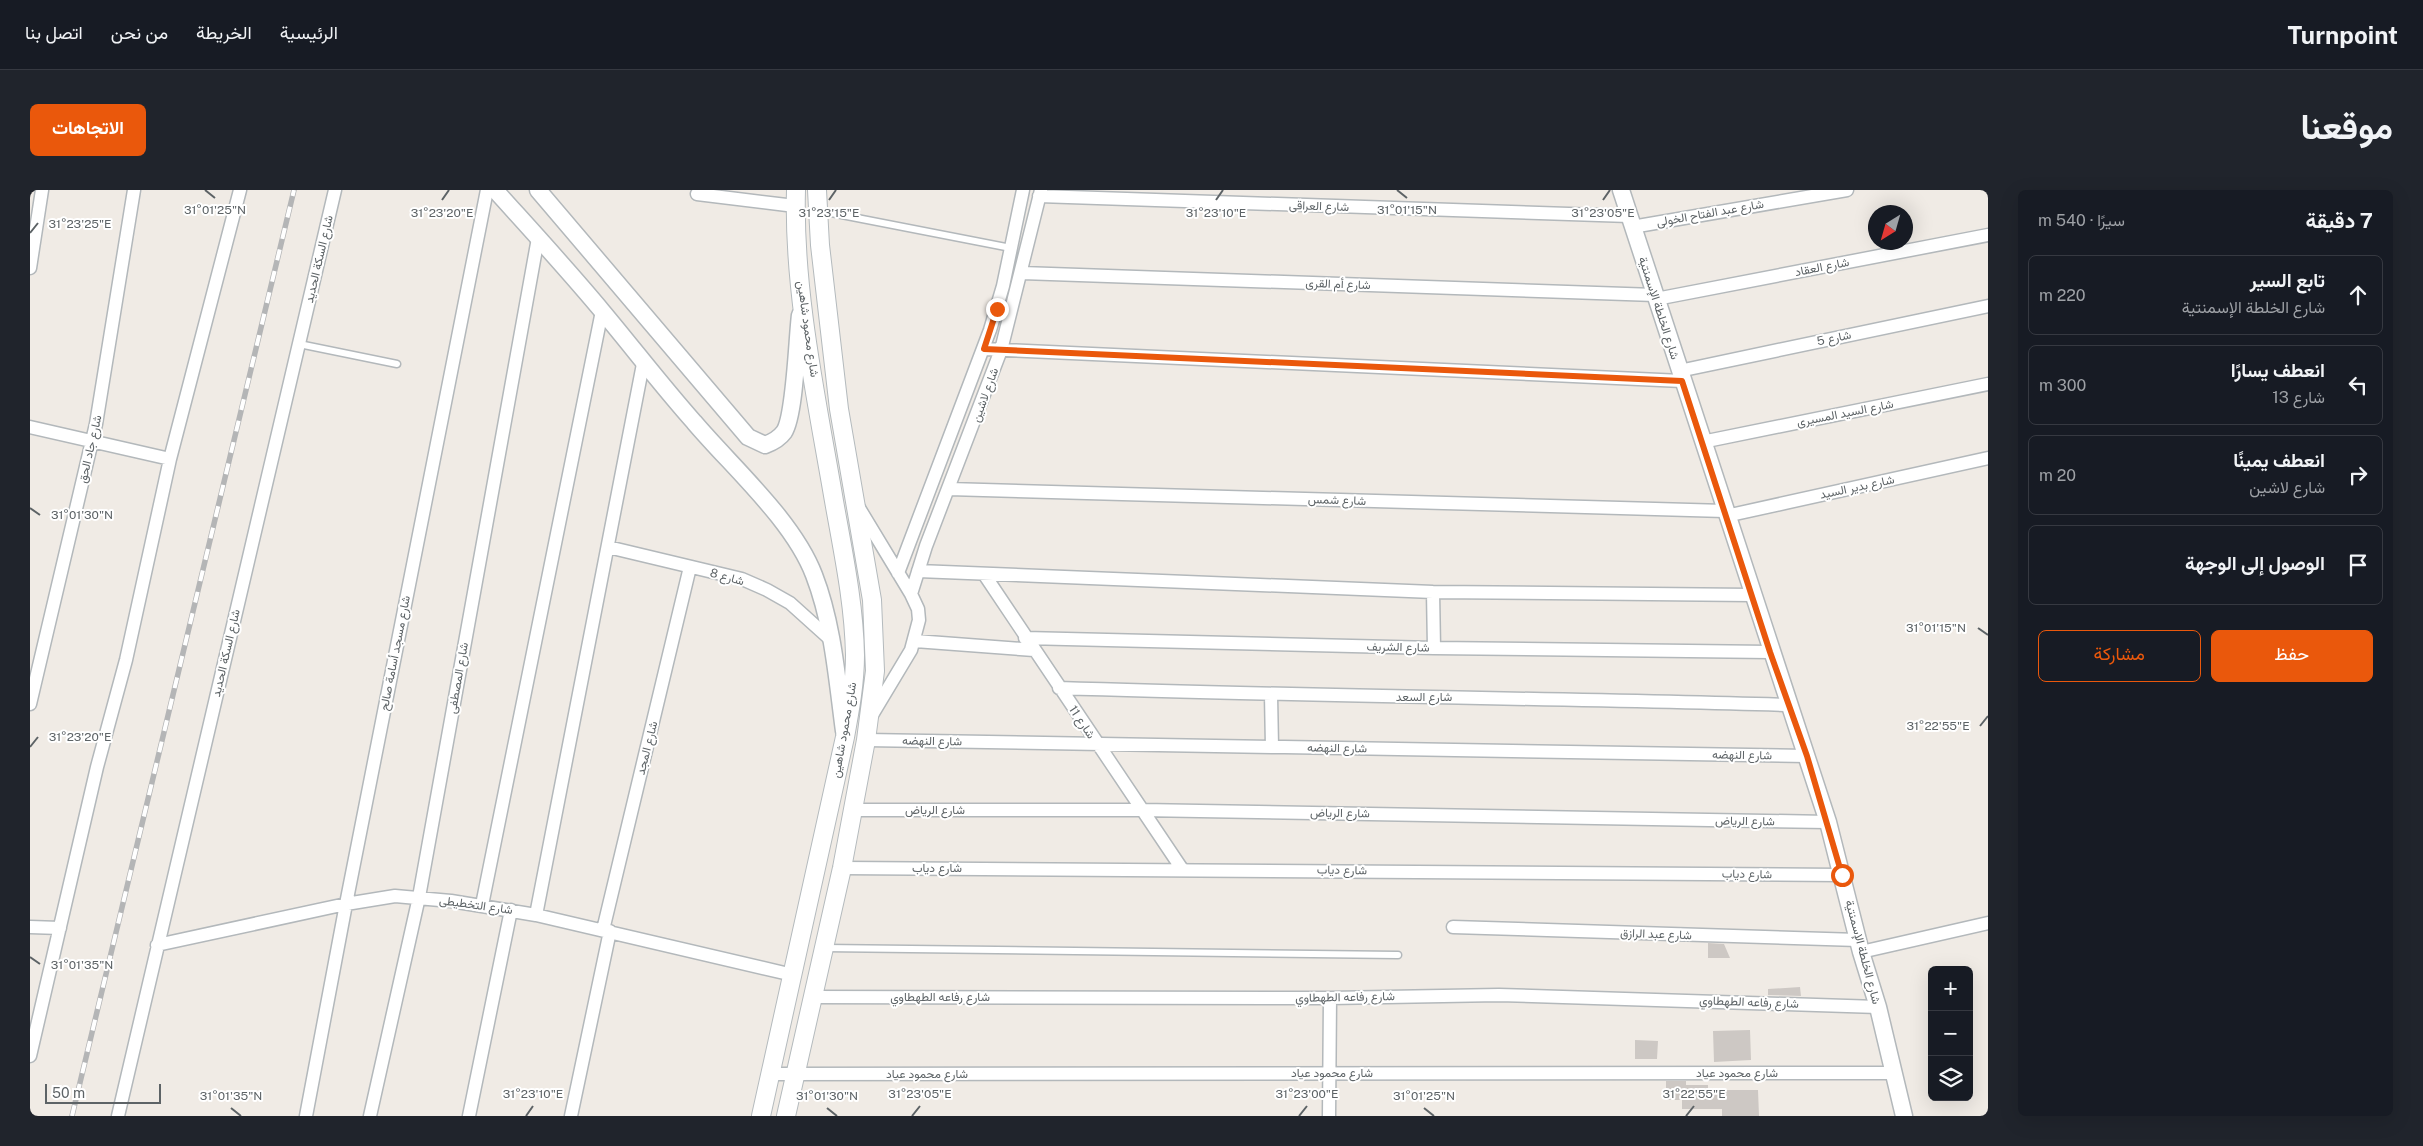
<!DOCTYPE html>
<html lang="ar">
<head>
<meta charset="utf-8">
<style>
	:root { --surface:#171b24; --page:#20242c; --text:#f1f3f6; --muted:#9ea1a6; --line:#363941; --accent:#ea580c }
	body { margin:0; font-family:"Public Sans",Vazirmatn,sans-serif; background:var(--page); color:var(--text); direction:rtl }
	.controls { position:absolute; right:15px; bottom:15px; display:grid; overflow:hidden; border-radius:8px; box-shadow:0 5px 20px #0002 }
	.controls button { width:45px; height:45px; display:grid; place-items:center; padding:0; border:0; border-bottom:1px solid var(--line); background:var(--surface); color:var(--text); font:25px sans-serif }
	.compass { position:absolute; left:1838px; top:15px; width:45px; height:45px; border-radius:50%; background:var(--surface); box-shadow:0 5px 20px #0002; rotate:217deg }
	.scale { position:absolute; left:15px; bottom:12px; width:116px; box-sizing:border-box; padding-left:5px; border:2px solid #5d6366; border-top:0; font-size:14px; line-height:18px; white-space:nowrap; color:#5d6366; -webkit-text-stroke:4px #fff; paint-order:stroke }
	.stop { position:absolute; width:15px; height:15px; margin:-11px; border:4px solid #ea580c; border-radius:50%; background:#fff }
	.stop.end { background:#ea580c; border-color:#fff; box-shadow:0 1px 5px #0008 }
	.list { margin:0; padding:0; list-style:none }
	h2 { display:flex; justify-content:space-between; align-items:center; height:65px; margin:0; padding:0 20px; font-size:21px }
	h2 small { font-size:16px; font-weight:400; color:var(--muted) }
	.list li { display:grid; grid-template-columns:32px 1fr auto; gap:15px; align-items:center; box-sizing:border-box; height:80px; margin:0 10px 10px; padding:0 10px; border:1px solid var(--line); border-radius:8px }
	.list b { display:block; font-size:19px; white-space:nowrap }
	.list p { margin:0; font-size:16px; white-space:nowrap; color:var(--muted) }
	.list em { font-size:16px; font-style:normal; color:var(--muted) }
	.actions { display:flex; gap:10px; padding:15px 20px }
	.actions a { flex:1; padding:11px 0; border:1px solid var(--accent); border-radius:8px; text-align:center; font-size:18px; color:var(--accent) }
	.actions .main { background:var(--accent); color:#fff }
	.icon { flex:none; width:28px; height:28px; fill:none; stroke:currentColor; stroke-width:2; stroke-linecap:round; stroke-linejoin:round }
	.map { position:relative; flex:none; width:1958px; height:926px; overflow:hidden; direction:ltr; border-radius:8px }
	header { display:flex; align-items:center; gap:30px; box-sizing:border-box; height:70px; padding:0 25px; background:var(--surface); border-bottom:1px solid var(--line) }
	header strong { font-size:24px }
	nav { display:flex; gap:28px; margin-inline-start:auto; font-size:18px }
	.intro { display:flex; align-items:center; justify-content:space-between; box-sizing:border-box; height:120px; padding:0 30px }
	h1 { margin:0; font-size:35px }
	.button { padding:12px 22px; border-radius:8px; background:var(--accent); color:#fff; font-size:18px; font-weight:700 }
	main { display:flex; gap:30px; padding:0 30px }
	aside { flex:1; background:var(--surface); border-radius:8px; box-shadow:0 5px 20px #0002 }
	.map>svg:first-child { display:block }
</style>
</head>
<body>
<header>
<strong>Turnpoint</strong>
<nav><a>الرئيسية</a><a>الخريطة</a><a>من نحن</a><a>اتصل بنا</a></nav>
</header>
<div class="intro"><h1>موقعنا</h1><a class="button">الاتجاهات</a></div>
<main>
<aside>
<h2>7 دقيقة<small>سيرًا · 540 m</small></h2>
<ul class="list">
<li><svg class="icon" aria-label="ahead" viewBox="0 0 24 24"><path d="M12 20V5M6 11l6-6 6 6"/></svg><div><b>تابع السير</b><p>شارع الخلطة الإسمنتية</p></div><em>220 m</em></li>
<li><svg class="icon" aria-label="left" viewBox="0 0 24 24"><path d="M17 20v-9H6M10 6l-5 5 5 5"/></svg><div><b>انعطف يسارًا</b><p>شارع 13</p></div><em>300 m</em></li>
<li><svg class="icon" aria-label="right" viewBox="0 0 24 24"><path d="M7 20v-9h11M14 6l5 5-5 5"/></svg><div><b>انعطف يمينًا</b><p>شارع لاشين</p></div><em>20 m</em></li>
<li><svg class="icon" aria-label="arrive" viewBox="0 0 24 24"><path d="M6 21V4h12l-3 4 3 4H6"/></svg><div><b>الوصول إلى الوجهة</b></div></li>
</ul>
<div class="actions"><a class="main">حفظ</a><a>مشاركة</a></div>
</aside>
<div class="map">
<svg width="1958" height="926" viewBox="0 0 1958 926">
	<rect width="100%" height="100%" fill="#f0ebe5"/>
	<path fill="#cdc8c4" d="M1678,753L1694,754L1700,768H1678Z
		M1770,797L1771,806L1738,805V799Z
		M1720,840L1721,870L1684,872L1683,841Z
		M1605,850L1628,851L1627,869H1605Z
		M1636,891H1656V895H1678V900H1728L1729,926H1692V919H1652V910H1636Z"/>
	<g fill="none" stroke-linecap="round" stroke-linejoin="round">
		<g stroke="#b3b8bb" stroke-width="9">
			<path id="service" d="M791,21L981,58
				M269,154L367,174
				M794,758L1368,765"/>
		</g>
		<g stroke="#b3b8bb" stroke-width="15">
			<path id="minor" d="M667,4L765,16
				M1009,6L1599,26
				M1602,37L1817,0
				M0,78L12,0
				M992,83L1625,105
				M1626,109L1958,45
				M954,159L1652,191
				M1649,181L1958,116
				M0,237L140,269
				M1672,252L1958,194
				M919,299L1695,321
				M829,318L881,404L888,419L889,430L881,460L842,525
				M1696,326L1958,268
				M578,357L712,389L737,400L760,413L800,449
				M888,381L1403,402L1722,405
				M868,383L960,140L973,96L993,0
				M954,384L1152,679
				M1403,402L1404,458
				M881,404L896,356L971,160L1011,0
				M995,448L1404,458L1740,462
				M885,451L1004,460
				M1029,498C1272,506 1516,508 1760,515
				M1241,505L1242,557
				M0,514L66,234L104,0
				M836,550L1777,566
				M823,620H1112L1798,632
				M812,678L1812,685
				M452,715L572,121
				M506,725L613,174
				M0,737L30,738
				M1423,737L1828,750
				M573,740L660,377
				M127,755L316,714L365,706L421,711L506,725L763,785
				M1831,762L1958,733
				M781,807L1300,808L1469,805L1848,817
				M0,866L67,577L96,470L140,269L210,0
				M741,884L1864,883
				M88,926L305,0
				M276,926L316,714L457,0
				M340,926L389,707L508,48
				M439,926L481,720
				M541,926L580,741
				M1299,926L1300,808"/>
		</g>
		<g stroke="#b3b8bb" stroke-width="19">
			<path id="tertiary" d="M465,0C501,40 538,80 572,121C603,158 632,196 664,232C702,277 763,330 784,385C803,434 807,489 814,541
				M508,0L718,247L735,255C743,252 749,249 754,242C765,226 767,148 770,125
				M1591,0L1798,632L1831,762L1848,817L1874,926"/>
		</g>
		<g stroke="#b4babd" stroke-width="20">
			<path id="secondary" d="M731,926L815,547C820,520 825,493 825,465C824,413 813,362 804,311C787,211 763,101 766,0
				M756,926L812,678L836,550L845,481L842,410L809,219L790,55L787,0"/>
		</g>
		<use href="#service" stroke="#fff" stroke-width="6"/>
		<use href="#minor" stroke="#fff" stroke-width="12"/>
		<use href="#tertiary" stroke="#fff" stroke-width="16"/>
		<use href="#secondary" stroke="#fff" stroke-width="18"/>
		<g stroke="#b4b5b6" stroke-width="5.5">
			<path id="rail" d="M42,926L264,0"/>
		</g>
		<use href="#rail" stroke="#fff" stroke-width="4" stroke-dasharray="11" stroke-linecap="butt"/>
	</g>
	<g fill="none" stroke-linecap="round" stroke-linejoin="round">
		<path stroke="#ea580c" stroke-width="6" d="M967,119L954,159L1652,191L1740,462L1777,566L1812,685"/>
	</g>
	<path fill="none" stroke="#5d6366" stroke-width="2" d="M175,0L185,8M1367,0L1377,8M412,10L419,0M799,10L806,0M1186,10L1193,0M1573,10L1580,0M0,43L8,33M0,318L10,325M1948,438L1958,445M1950,536L1958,526M0,557L8,547M0,767L10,774M201,918L211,926M797,918L807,926M1394,918L1404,926M496,926L503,916M882,926L890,916M1269,926L1277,916M1656,926L1664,916"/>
	<g text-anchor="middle" stroke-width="4" stroke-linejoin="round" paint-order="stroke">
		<g font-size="12" fill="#5d6366" stroke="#fff">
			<text transform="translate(1289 16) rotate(2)" y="4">شارع العراقى</text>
			<text transform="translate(1680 23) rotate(-10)" y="4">شارع عبد الفتاح الخولى</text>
			<text transform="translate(289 69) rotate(-77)" y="4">شارع السكة الحديد</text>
			<text transform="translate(1792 77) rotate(-11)" y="4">شارع العقاد</text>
			<text transform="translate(1308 94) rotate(2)" y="4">شارع أم القرى</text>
			<text transform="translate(1629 118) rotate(72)" y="4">شارع الخلطة الإسمنتية</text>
			<text transform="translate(778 139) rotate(82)" y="4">شارع محمود شاهين</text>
			<text transform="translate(1804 148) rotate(-12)" y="4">شارع 5</text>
			<text transform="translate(955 205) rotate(-70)" y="4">شارع لاشين</text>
			<text transform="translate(1815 223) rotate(-11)" y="4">شارع السيد المسيرى</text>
			<text transform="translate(60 259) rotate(-77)" y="4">شارع جاد الحق</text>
			<text transform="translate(1827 297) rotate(-12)" y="4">شارع بدير السيد</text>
			<text transform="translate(1307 310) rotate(2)" y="4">شارع شمس</text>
			<text transform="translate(697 387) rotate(15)" y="4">شارع 8</text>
			<text transform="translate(1368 457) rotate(1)" y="4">شارع الشريف</text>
			<text transform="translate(196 463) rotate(-77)" y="4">شارع السكة الحديد</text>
			<text transform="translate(365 463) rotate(-79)" y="4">شارع مسجد أسامة صالح</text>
			<text transform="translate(428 488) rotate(-80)" y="4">شارع المصطفى</text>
			<text x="1394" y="511">شارع السعد</text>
			<text transform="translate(1052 532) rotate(56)" y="4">شارع 11</text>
			<text transform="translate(814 540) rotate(-80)" y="4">شارع محمود شاهين</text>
			<text transform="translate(902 551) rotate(1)" y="4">شارع النهضه</text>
			<text transform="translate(617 558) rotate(-76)" y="4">شارع المجد</text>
			<text transform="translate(1307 558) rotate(1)" y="4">شارع النهضه</text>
			<text transform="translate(1712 565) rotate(1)" y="4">شارع النهضه</text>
			<text x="905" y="624">شارع الرياض</text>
			<text transform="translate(1310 623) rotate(1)" y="4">شارع الرياض</text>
			<text transform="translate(1715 631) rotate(1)" y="4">شارع الرياض</text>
			<text x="907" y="682">شارع دياب</text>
			<text transform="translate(1312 680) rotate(1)" y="4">شارع دياب</text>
			<text transform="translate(1717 684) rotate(1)" y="4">شارع دياب</text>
			<text transform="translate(446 715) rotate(8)" y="4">شارع التخطيطى</text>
			<text transform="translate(1626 744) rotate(2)" y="4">شارع عبد الرازق</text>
			<text transform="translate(1833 762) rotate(75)" y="4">شارع الخلطة الإسمنتية</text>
			<text x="910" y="811">شارع رفاعه الطهطاوي</text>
			<text transform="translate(1315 807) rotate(-1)" y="4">شارع رفاعه الطهطاوي</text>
			<text transform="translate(1719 812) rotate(2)" y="4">شارع رفاعه الطهطاوي</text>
			<text x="1302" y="887">شارع محمود عياد</text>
			<text x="1707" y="887">شارع محمود عياد</text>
			<text x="897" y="888">شارع محمود عياد</text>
		</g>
	</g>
	<g font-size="12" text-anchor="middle" fill="#5d6366" stroke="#fff" stroke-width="4" stroke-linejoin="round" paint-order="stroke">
		<text x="185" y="24">31°01'25"N</text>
		<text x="1377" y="24">31°01'15"N</text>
		<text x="412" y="27">31°23'20"E</text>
		<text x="799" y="27">31°23'15"E</text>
		<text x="1186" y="27">31°23'10"E</text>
		<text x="1573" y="27">31°23'05"E</text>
		<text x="50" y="38">31°23'25"E</text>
		<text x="52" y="329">31°01'30"N</text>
		<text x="1906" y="442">31°01'15"N</text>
		<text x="1908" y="540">31°22'55"E</text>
		<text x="50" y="551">31°23'20"E</text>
		<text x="52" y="779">31°01'35"N</text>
		<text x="503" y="908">31°23'10"E</text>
		<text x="890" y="908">31°23'05"E</text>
		<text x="1277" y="908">31°23'00"E</text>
		<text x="1664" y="908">31°22'55"E</text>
		<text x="201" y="910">31°01'35"N</text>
		<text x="797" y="910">31°01'30"N</text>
		<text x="1394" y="910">31°01'25"N</text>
	</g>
</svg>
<div class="controls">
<button>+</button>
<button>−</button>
<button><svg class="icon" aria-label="layers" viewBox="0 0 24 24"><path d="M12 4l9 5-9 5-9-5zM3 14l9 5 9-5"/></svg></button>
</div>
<svg class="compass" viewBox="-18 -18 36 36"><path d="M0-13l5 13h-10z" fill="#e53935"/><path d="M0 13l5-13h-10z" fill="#9ea1a6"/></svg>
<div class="scale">50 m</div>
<div class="stop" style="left:1812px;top:685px"></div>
<div class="stop end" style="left:967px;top:119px"></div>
</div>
</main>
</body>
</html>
